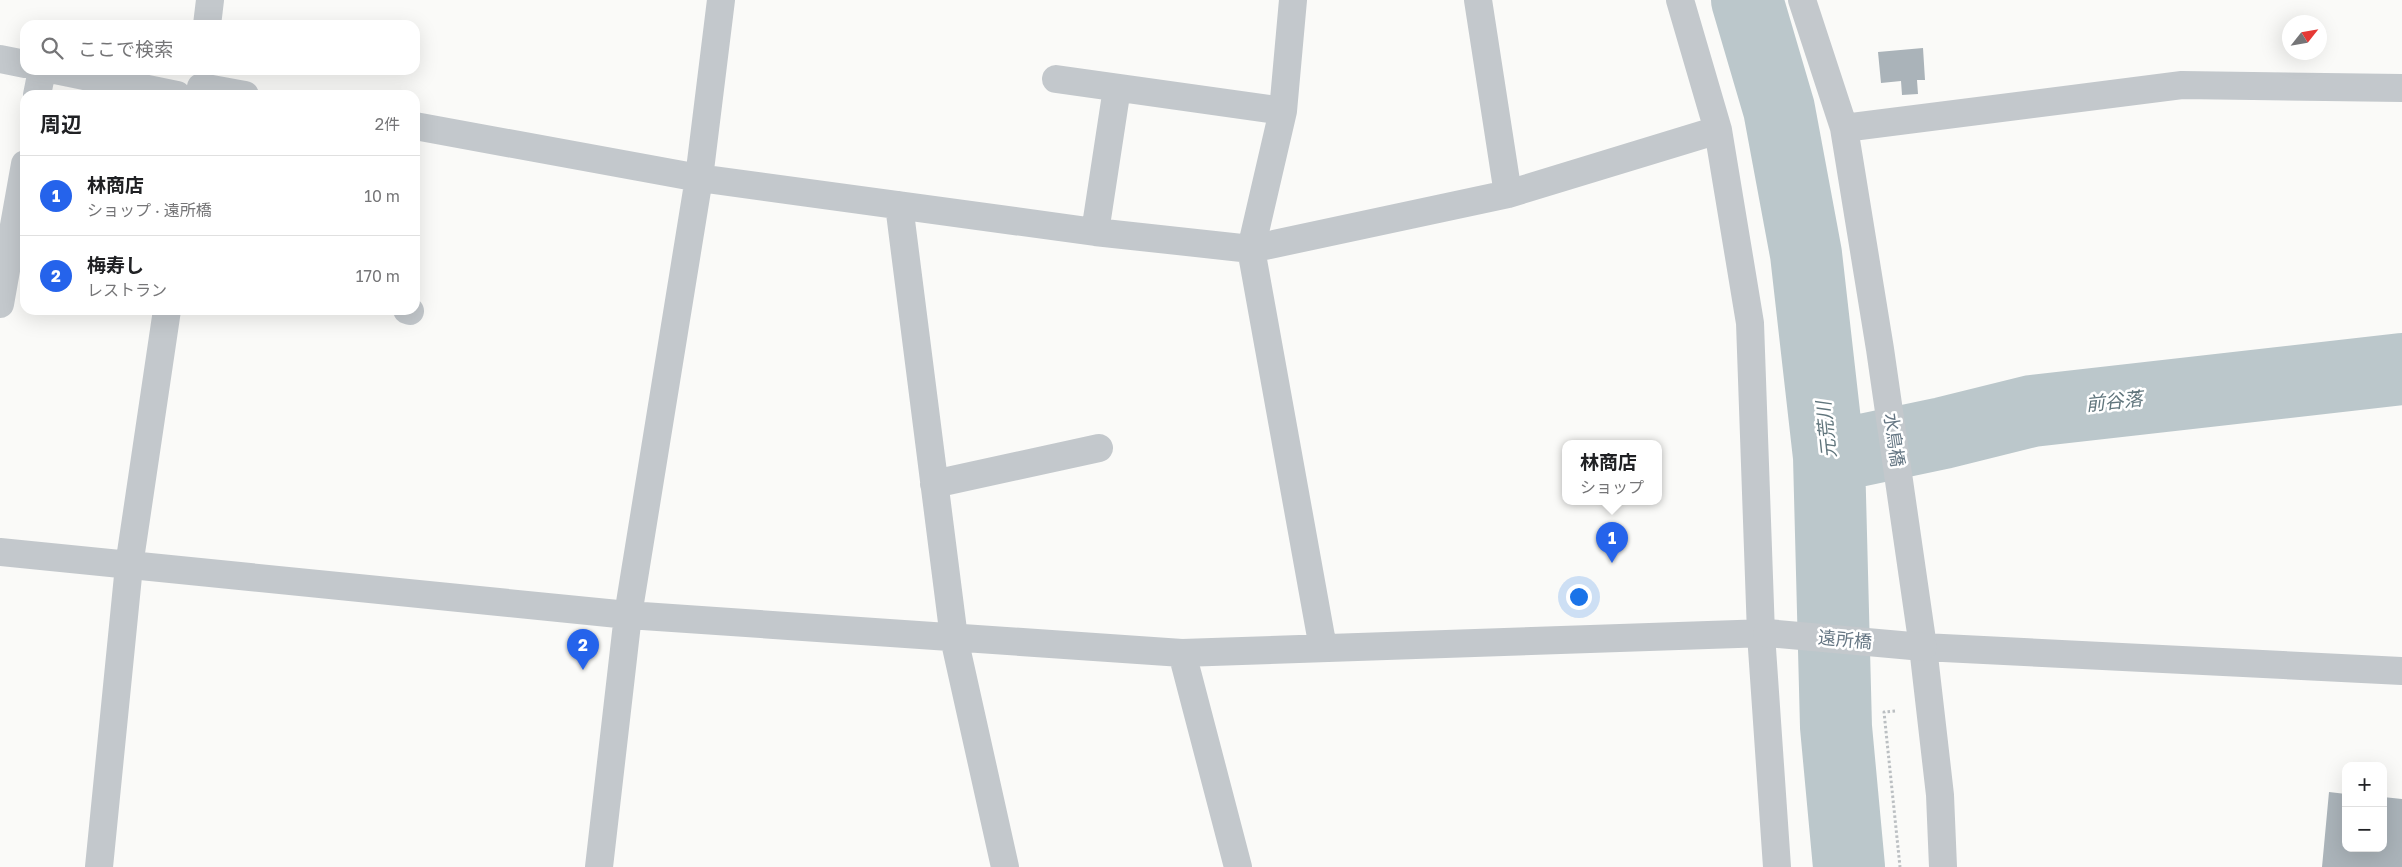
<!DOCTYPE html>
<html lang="ja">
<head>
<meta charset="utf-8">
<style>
	:root { --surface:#fff; --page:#f6f6f6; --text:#202124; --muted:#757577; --line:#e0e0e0; --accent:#2563eb }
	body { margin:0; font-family:"Golos Text","Noto Sans JP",sans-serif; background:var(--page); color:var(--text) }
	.controls { position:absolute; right:15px; bottom:15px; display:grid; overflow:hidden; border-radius:10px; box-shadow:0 5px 20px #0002 }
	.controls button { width:45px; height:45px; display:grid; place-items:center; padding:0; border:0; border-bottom:1px solid var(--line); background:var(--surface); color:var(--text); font:25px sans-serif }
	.compass { position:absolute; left:2282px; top:15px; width:45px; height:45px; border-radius:50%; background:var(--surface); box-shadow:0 5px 20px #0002; rotate:59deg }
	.you { position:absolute; left:1578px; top:596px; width:18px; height:18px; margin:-12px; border:4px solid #fff; border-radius:50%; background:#1a73e8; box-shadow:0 0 0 8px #1a73e833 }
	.badge { display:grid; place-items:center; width:32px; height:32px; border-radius:50%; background:var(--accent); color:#fff; font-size:16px; font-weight:700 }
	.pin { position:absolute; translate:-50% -41px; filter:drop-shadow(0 1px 2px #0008) }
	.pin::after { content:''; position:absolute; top:26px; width:18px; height:15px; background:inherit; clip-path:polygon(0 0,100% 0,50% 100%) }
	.popup { position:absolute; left:1562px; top:440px; width:100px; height:65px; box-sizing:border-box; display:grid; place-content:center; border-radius:10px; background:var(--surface); filter:drop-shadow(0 1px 4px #0005); font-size:16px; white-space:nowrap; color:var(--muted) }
	.popup b { font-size:19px; color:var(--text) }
	.popup::after { content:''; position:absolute; left:50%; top:100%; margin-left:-10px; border:10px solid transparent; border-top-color:var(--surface) }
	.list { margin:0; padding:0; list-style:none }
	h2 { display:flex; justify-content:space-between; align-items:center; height:65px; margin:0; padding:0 20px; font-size:21px }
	h2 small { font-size:16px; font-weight:400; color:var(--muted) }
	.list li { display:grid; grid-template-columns:32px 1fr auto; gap:15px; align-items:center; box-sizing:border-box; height:80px; padding:0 20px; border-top:1px solid var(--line) }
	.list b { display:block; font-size:19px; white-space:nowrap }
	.list p { margin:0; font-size:16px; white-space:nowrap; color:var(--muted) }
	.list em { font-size:16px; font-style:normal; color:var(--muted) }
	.icon { flex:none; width:28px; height:28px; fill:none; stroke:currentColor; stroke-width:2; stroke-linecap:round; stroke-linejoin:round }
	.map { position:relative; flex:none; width:2402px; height:867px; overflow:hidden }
	.search { position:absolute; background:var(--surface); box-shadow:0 5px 20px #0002; left:20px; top:20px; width:400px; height:55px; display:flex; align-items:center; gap:12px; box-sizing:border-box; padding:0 18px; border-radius:15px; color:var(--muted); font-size:19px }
	.panel { position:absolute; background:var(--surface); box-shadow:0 5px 20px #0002; left:20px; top:90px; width:400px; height:225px; border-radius:15px }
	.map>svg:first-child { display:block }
</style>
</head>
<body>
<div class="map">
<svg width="2402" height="867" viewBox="0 0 2402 867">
	<rect width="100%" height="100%" fill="#fafaf8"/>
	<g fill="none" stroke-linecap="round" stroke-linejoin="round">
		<path stroke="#bbc7cb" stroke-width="72" d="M1747,0L1779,109L1806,254L1829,457L1836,727L1849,867
			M1829,457L1943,433L2032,411L2402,369"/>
	</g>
	<path fill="#aab3b9" d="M1923,48L1925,80H1917L1918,94L1902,95L1901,81L1881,83L1878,52Z
		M2329,792L2346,794V848H2383V797L2402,799V867H2322Z"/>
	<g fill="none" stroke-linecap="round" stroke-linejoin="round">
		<path stroke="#bbbfc2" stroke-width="3" stroke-dasharray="2.5 2.5" stroke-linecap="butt" d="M1895,711L1884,712L1900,867"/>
		<path stroke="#c3c8cc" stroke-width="28" d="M1293,0L1283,111L1251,249L1323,648
			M1478,0L1508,194
			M1680,0L1718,130L1750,323L1761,634L1777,867
			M1802,0L1844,128L1880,349L1923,647L1940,795L1943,867
			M207,25L210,0
			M0,59L25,64
			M55,70L177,95
			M1056,79L1283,111
			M201,87L245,95
			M37,95L42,70
			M415,126L699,178L1095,232L1251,249L1508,194L1718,130
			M1844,128L2182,85L2402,88
			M899,205L954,638L1005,867
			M1095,232L1117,88
			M0,304L25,164
			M407,310L410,311
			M934,484L1099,448
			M0,552L628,615L1182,653L1767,633
			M1923,647L2402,671
			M1182,653L1238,867
			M99,867L129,566L167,310
			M599,867L628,615L699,178L721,0"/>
		<path stroke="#c3c8cc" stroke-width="28" d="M1767,633L1923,647"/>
	</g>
	<g text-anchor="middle" stroke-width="5" stroke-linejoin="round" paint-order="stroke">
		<g font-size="18" fill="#657683" stroke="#fff">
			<text transform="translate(1894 440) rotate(82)" y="6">水鳥橋</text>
			<text transform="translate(1845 640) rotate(5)" y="6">遠所橋</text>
		</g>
		<g font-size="19" font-style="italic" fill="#60757c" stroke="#fff">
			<text transform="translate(2114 401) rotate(-6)" y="7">前谷落</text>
			<text transform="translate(1826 430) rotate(-96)" y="7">元荒川</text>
		</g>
	</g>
</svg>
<div class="controls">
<button>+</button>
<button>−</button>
</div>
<svg class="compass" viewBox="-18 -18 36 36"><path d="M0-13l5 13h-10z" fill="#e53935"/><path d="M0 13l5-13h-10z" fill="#757577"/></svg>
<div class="you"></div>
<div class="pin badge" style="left:1612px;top:563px">1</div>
<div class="popup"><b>林商店</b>ショップ</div>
<div class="pin badge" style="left:583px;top:670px">2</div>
<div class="search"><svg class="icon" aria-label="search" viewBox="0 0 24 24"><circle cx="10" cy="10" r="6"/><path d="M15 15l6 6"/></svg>ここで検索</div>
<section class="panel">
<h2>周辺<small>2件</small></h2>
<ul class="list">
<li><span class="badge">1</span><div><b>林商店</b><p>ショップ · 遠所橋</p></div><em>10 m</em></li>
<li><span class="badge">2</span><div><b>梅寿し</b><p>レストラン</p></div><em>170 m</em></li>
</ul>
</section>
</div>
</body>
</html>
